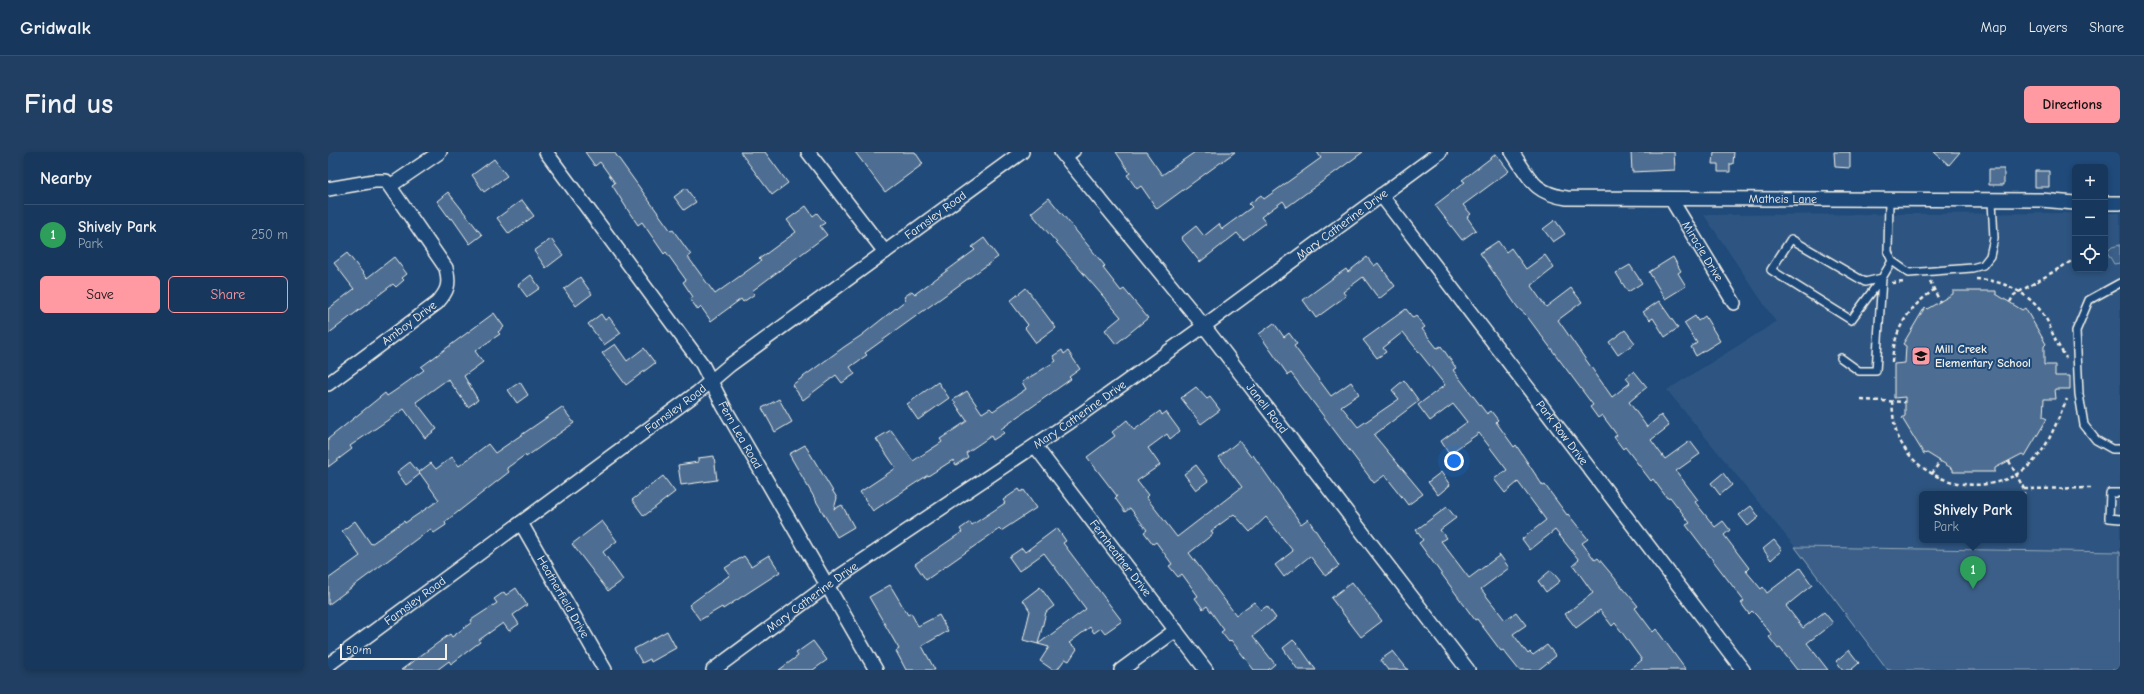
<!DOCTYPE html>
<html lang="en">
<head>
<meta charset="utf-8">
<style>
	:root { --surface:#17385c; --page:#203f62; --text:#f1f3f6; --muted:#9eacbb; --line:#365272; --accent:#ff9aa2 }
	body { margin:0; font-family:"Comic Neue",sans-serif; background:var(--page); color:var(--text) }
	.controls { position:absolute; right:12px; top:12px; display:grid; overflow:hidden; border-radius:6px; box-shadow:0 2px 6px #0003 }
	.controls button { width:36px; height:36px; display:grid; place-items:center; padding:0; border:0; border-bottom:1px solid var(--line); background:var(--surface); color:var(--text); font:20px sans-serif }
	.scale { position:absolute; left:12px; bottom:10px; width:107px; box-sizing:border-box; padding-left:4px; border:2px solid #f4f1e8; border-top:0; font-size:11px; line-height:14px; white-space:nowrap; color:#f4f1e8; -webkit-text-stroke:3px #1f4a7a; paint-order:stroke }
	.you { position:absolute; left:1126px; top:309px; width:14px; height:14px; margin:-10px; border:3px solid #fff; border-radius:50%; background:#1a73e8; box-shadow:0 0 0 6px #1a73e833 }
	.badge { display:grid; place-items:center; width:26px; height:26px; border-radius:50%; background:var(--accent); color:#fff; font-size:13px; font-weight:700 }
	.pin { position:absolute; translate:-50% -33px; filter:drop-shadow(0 1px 2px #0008) }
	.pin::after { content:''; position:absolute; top:21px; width:14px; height:12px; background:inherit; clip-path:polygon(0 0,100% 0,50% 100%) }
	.popup { position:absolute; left:1591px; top:339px; width:108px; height:52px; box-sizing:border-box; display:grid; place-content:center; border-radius:6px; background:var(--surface); filter:drop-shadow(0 1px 3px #0005); font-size:13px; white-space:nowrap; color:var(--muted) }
	.popup b { font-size:15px; color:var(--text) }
	.popup::after { content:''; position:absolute; left:50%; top:100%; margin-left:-8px; border:8px solid transparent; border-top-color:var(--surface) }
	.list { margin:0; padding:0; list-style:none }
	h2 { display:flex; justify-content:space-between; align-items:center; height:52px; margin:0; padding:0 16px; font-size:17px }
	h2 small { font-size:13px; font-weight:400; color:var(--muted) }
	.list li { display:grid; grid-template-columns:26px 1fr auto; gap:12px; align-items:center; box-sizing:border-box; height:60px; padding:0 16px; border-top:1px solid var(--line) }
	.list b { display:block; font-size:15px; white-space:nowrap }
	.list p { margin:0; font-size:13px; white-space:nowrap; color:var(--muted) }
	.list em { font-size:13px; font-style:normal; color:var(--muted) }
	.actions { display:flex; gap:8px; padding:12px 16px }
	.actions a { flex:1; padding:9px 0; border:1px solid var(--accent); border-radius:6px; text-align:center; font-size:14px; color:var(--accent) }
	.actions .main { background:var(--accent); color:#111 }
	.icon { flex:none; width:22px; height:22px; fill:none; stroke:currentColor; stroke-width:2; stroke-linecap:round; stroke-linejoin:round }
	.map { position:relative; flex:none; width:1792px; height:518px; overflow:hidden; border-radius:6px }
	header { display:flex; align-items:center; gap:24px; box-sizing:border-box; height:56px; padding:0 20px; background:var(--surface); border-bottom:1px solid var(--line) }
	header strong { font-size:19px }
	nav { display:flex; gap:22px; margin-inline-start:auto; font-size:14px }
	.intro { display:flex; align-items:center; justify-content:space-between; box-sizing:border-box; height:96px; padding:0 24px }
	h1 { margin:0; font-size:28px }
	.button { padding:10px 18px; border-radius:6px; background:var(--accent); color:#111; font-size:14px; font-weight:700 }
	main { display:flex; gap:24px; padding:0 24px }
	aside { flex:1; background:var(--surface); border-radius:6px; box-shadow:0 2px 6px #0003 }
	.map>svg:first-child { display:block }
</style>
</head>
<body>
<header>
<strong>Gridwalk</strong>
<nav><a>Map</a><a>Layers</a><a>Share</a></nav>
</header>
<div class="intro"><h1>Find us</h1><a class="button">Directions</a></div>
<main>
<aside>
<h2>Nearby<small></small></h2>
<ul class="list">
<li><span class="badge" style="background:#2e9e5b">1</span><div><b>Shively Park</b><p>Park</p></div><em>250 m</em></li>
</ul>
<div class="actions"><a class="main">Save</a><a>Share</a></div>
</aside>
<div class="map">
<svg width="1792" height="518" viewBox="0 0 1792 518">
	<rect width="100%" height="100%" fill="#1f4a7a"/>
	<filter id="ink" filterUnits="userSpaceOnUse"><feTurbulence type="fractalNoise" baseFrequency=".025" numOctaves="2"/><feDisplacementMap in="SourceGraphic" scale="8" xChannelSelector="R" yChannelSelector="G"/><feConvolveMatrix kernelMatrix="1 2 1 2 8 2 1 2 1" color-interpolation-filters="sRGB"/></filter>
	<g filter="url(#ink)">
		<path fill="#2d5581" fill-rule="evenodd" d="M1747,61V117H1777V61H1792V400L1467,395L1339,238L1448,170L1376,63ZM1594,342H1696V388H1594Z"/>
		<path fill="#3a5f88" stroke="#97a8b8" d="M1792,93V111L1786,112L1779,100L1784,95Z
			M1467,395L1792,400V518H1560Z"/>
		<path fill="#4d6e92" stroke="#f4f1e8" d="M257,0H286L343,79L345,78L363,103L360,105L387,142L433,109L431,107L468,80L459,68L478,54L485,64L489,61L497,71L492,74L499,83L424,139L427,142L415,150L413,147L383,169L373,155L370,158L362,147L365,145L355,130L358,128L338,100L336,102L314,70L310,73L303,63L284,33L287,31L272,10L267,14Z
			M412,0H437L460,31L444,43Z
			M527,0H587L595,12L557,40Z
			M788,0H818L834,23L867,0H907L829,57L813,34L809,37L799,23L802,21Z
			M989,0H1035L959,55L955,49L933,65L938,71L915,88L909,81L872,110L853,86L868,74L876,84L891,72L894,77L924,55L921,52L933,43L936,47L993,6Z
			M1303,0H1346L1347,18L1304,20Z
			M1386,0H1406L1405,12H1402V20H1390V12H1385Z
			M1506,0H1522V16L1507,15Z
			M1606,0H1632L1621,13Z
			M1168,2L1181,19L1135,53L1143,62L1139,65L1148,78L1134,88L1107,53L1137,30L1134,28Z
			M166,7L179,24L156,40L144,23Z
			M1661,17H1676V33H1661Z
			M1707,19H1721V35H1707Z
			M358,36L368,50L356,58L346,45Z
			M120,40L154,83L142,92L124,66L122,67L109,49Z
			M721,46L777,114L775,116L793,139L796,137L820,166L788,192L777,178L793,165L703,61Z
			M194,48L206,64L181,82L169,66Z
			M1227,68L1237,82L1225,90L1215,77Z
			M656,86L670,105L537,201L539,203L522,215L527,222L514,231L508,223L475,248L464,233L516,195L534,183L578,148L576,145L584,139L587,142L647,98L644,95Z
			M223,87L235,103L218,116L206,99Z
			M1170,89L1178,100L1183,96L1198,117L1217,103L1226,116L1203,134L1218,155L1243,136L1254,150L1230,168L1284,245L1302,231L1298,226L1306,219L1319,235L1301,250L1319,275L1333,263L1341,274L1323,288L1337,307L1362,289L1372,302L1348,319L1370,348L1367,350L1387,375L1395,369L1402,378L1396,383L1421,416L1418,419L1433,437L1435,435L1439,441L1472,416L1484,433L1458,454L1475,476L1496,460L1505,471L1479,491L1500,518H1469L1452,496L1450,497L1441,485L1444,483L1429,464L1424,459L1421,462L1413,451L1416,449L1358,373L1362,371L1342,345L1339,346L1325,327L1323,329L1297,295L1295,297L1286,285L1289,283L1274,263L1270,266L1262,255L1265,253L1198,163L1190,156L1152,101Z
			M19,101L39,126L66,105L79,122L74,126L76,128L68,135L65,132L0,182V157L26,137L6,111Z
			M1039,105L1046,114L1050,111L1067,134L1051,147L1035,125L1015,140L1018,144L988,166L975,148L1005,126L1018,117L1020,120Z
			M1345,105L1353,119L1350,121L1358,134L1337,147L1321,120Z
			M1302,113L1314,131L1300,140L1288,121Z
			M203,123L212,136L199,145L190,133Z
			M252,125L264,142L248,154L236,137Z
			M698,136L728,176L708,191L697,176L700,173L682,149Z
			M1625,139H1668V142L1694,158L1697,156L1718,192L1716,194V213H1727V224H1742V237H1727L1728,247H1716L1715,265L1719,267L1697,304L1694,302L1667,316V320H1625V317L1599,301L1596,302L1574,266L1577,264V245L1566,246V212L1577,211L1578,194L1575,192L1597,155L1599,157L1625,142Z
			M1331,149L1350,176L1337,185L1325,166L1322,168L1315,160Z
			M1078,157L1085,166L1088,164L1097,175L1094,177L1109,196L1113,194L1128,216L1125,218L1159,262L1163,259L1170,268L1168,270L1186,295L1188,293L1215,334L1217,333L1239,363L1240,362L1260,387L1254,391L1267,408L1270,406L1310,454L1307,456L1325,480L1328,477L1358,518H1301L1314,508L1287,471L1284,474L1272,458L1248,476L1237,462L1265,441L1245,413L1251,408L1227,378L1202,398L1194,387L1218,368L1190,330L1177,341L1166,327L1179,318L1151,281L1121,302L1113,289L1139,270L1125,252L1102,269L1090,253L1117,233L1075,180L1055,196L1058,200L1049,206L1035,188Z
			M166,161L176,175L170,180L172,182L147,199L155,210L136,224L150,248L140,255L120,227L88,250L109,277L97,286L76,257L22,294L24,297L0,315V287L57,241L59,244L68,238L96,218L93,215Z
			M273,162L277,168L281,165L293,181L276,193L260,172Z
			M1367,164L1370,169L1377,164L1392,189L1368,204L1363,195L1369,191L1356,171Z
			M946,171L956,185L961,181L969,192L966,194L1003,244L1023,230L1031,242L1013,254L1030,275L1071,247L1064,238L1076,228L1091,249L1046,283L1095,342L1080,353L1057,323L1046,331L963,221L960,223L931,182Z
			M1297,178L1307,191L1290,203L1281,190Z
			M287,192L299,209L316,196L327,211L298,233L274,201Z
			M734,198L736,202L740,199L752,217L741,225L743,227L673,277L676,281L665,288L663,284L638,301L640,305L628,313L625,308L600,324V323L545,359L532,340L568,316L548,287L563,278L585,309L614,290L612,287L639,269L625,248L639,239L654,261L662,256L665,259L698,237L694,230L728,209L725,204Z
			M192,230L200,243L189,251L180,238Z
			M610,230L621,246L590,268L579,252Z
			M868,235L879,247L882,245L892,258L873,272L853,246Z
			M451,247L464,270L447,280L434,256Z
			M234,255L246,271L198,305L197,303L179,316L181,320L117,370L118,373L106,381L103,377L94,383L0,453V427L32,404L14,379L27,369L43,392L76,369L77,371L111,348L91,320L103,311L108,317L124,305L131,314L160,292L167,301Z
			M832,259L834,263L838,260L852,279L842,287L839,282L820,296L832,313L809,329L820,343L818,345L849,385L914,335L891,305L911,289L923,305L925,303L973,372L980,367L1011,414L997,424L982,404L956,425L947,413L965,399L938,365L922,380L906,362L883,379L885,382L861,401L908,463L926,450L933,458L939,454L948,466L925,484L947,512L940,518H926L903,488L901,490L893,480L896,478L879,454L875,457L867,446L870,444L854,422L850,425L841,414L844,412L828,390L825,392L816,380L819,378L802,356L797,360L787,346L789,344L759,305L787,284L784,280L799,268L806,278Z
			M477,293L509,346L506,357L514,353L526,375L509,385L461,302Z
			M386,304L389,328L353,333L350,313L370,310V306Z
			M82,310L92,322L78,333L69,320Z
			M868,313L880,329L868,338L856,322Z
			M1113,320L1122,333L1110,343L1100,330Z
			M1395,321L1404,333L1392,343L1383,331Z
			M335,324L347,340L316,364L304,348Z
			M691,337L693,340L696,338L708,356L673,379L671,377L598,428L587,412L634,380L632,377L642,370L644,373L677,351L675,348Z
			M1423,354L1431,365L1420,374L1411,363Z
			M1119,355L1128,366L1112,378L1118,386L1113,389L1141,426L1172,403L1181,416L1153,437L1177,468L1188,460L1198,473L1185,482L1200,502L1202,500L1205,503L1219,493L1228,504L1210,518H1191L1175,498L1173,499L1149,467L1147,468L1091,391L1095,388L1088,378Z
			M274,369L289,389L275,400L295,428L280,439L244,392Z
			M729,376L738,389L735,391L794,469L777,481L773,476L766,481L762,475L741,491L749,497L741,509L737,507L729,518H725L712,509L721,495L710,492L758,457L716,401L691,419L681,405L694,396L697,400Z
			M1446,388L1454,398L1443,408L1435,397Z
			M441,403L452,420L395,457L394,455L372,468L361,453L402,423L397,416L416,404L423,414Z
			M1223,418L1232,429L1218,440L1210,429Z
			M1024,430L1054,469L1033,485L1003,446Z
			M562,433L580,463L583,461L590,474L611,463L620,479L594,494L607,518H578L568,499L571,497L541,445Z
			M712,435L726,454L718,460L710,492L695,488L702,459L695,448Z
			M188,436L199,453L185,463L191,472L181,479L175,471L151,488L152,490L123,512L121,509L109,518H73L122,482L124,485L144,470L143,468L169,451L166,447L176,440L178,443Z
			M339,479L348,496L323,510L322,507L314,511L306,497Z
			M965,488L971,494L988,518H970L955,496Z
			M485,489L499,508L485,518H451L470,504L468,501Z
			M1521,498L1531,511L1523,518H1515L1508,509Z
			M1065,499L1080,518H1060L1052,508Z"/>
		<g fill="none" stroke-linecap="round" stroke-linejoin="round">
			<g stroke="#f4f1e8" stroke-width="10">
				<path id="service" d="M739,7L748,0
					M1561,49L1560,100L1564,109L1581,121L1644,116L1655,113L1662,104L1666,86L1664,49
					M1463,87L1537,130L1554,126L1523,168L1443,118Z
					M1792,131L1761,148L1748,179L1751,242L1756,273L1768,288L1784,297H1792
					M1513,206L1531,219H1548L1554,126L1564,109
					M1792,341H1782L1781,366L1792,367"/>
			</g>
			<g stroke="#f4f1e8" stroke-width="16">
				<g id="minor">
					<path id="s1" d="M218,0L374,212L396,255L548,518"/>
					<path d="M480,0L557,100"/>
					<path id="s2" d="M733,0L876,174L1140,518"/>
					<path id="s3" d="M1184,0C1202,26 1205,41 1239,46L1713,48L1747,51"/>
					<path d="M62,34L112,0"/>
					<path d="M0,37L46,29H58L118,116C122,132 120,139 109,151L0,232"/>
					<path id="s4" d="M1053,43L1415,518"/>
					<path id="s5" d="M1343,47L1406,151"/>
					<path d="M1777,51H1792"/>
					<path id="s6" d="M707,294L878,518"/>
					<path id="s7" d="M193,371L277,518"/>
					<path id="s8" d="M0,513L369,241L402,213L694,0"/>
					<path id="s9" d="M385,518L512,424L742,270L876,174L1112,0"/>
					<path d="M793,518L848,478"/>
				</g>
			</g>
			<path stroke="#f4f1e8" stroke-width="2.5" stroke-dasharray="4 3" stroke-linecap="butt" d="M1648,127C1675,128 1702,141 1717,165C1721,171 1723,178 1726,185C1729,192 1734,199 1738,206
				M1602,129L1612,150
				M1564,131L1577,130
				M1682,150L1686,143L1747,107
				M1564,210C1566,177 1580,156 1606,138
				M1533,248L1577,250
				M1564,249C1565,259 1565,271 1569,282C1589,332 1654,348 1697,317C1720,299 1727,272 1739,247
				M1681,309L1696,337V342
				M1604,322L1612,309
				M1696,337L1764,336"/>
			<use href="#service" stroke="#1f4a7a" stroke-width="7"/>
			<use href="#minor" stroke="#1f4a7a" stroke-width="13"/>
		</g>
	</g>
	<defs>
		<g id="school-square" transform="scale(1)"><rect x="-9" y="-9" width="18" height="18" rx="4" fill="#ff9aa2" stroke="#1f4a7a"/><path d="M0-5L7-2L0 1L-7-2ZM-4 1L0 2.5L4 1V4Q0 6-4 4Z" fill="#111"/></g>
	</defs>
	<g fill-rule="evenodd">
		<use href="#school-square" x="1593" y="204"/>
	</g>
	<g text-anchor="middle" stroke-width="4" stroke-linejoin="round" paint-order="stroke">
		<g font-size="12" fill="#f4f1e8" stroke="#1f4a7a">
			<text dy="4" stroke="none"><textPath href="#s3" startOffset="291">Matheis Lane</textPath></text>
			<text dy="4" stroke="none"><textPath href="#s8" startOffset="756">Farnsley Road</textPath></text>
			<text dy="4" stroke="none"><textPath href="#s9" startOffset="771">Mary Catherine Drive</textPath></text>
			<text dy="4" stroke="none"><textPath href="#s5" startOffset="61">Miracle Drive</textPath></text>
			<text transform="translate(81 171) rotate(-37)" y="4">Amboy Drive</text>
			<text dy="4" stroke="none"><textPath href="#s8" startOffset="432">Farnsley Road</textPath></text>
			<text dy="4" stroke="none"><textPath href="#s2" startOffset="329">Janell Road</textPath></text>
			<text dy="4" stroke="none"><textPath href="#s9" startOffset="447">Mary Catherine Drive</textPath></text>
			<text dy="4" stroke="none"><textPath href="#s4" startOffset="299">Park Row Drive</textPath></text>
			<text dy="4" stroke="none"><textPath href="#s1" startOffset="344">Fern Lea Road</textPath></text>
			<text dy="4" stroke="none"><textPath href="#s6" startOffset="141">Fernheather Drive</textPath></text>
			<text dy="4" stroke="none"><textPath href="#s7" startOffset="85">Heatherfield Drive</textPath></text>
			<text dy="4" stroke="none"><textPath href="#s9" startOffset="123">Mary Catherine Drive</textPath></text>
			<text dy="4" stroke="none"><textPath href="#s8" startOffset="108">Farnsley Road</textPath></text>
		</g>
		<g font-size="12" font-weight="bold" fill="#f4f1e8" stroke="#1f4a7a" text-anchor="start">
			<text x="1607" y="201">Mill Creek<tspan x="1607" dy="14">Elementary School</tspan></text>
		</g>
	</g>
</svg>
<div class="controls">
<button>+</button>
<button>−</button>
<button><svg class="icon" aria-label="locate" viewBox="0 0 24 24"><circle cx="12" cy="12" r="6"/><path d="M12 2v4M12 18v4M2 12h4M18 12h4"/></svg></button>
</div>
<div class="scale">50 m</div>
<div class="you"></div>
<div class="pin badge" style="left:1645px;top:437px;background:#2e9e5b">1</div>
<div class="popup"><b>Shively Park</b>Park</div>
</div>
</main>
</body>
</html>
